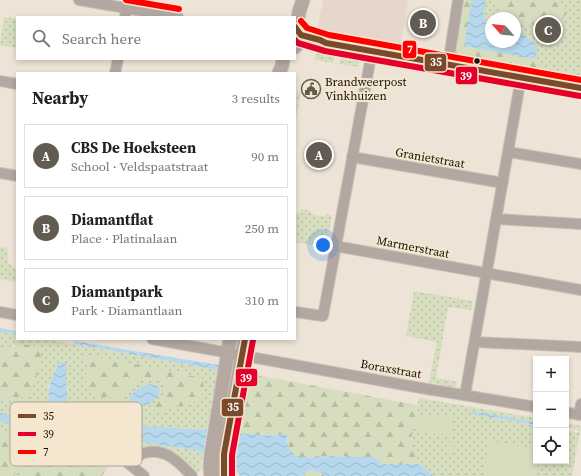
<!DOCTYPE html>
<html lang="en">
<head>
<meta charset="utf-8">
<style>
	:root { --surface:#fff; --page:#f2f2f2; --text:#222; --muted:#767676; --line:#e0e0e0; --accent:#615b51 }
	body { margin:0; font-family:"Source Serif 4",serif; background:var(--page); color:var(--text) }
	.controls { position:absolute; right:12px; bottom:12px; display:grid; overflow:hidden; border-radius:0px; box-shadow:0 2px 6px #0003 }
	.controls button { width:36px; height:36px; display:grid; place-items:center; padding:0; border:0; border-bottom:1px solid var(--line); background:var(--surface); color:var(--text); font:20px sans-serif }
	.compass { position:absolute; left:485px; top:12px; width:36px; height:36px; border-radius:50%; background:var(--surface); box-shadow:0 2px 6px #0003; rotate:297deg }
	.you { position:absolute; left:323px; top:245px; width:14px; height:14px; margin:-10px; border:3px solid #fff; border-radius:50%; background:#1a73e8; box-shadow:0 0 0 6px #1a73e833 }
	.badge { display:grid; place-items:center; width:26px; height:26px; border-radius:50%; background:var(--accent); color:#fff; font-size:13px; font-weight:700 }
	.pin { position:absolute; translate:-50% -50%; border:2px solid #fff; box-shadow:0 1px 4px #0006 }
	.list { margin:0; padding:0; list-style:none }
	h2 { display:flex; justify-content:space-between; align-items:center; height:52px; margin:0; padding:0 16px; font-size:17px }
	h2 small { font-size:13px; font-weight:400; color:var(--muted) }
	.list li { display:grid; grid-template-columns:26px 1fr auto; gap:12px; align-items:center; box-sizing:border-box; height:64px; margin:0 8px 8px; padding:0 8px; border:1px solid var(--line); border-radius:0px }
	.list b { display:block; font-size:15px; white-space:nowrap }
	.list p { margin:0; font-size:13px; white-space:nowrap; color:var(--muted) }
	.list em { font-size:13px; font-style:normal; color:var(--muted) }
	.icon { flex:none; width:22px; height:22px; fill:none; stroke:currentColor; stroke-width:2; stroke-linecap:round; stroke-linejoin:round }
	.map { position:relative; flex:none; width:581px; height:476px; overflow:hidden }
	.search { position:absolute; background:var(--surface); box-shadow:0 2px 6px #0003; left:16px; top:16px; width:280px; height:44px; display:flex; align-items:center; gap:10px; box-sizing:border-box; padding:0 14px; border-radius:0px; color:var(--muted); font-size:15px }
	.panel { position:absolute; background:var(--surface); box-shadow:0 2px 6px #0003; left:16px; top:72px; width:280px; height:268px; border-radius:0px }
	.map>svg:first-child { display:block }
</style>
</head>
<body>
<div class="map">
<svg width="581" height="476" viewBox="0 0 581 476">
	<defs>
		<pattern id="green-dots" width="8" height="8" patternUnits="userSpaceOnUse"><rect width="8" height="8" fill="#d7ddbf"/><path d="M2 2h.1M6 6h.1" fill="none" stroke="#b8bda3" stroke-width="1.8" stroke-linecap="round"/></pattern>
		<pattern id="forest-firs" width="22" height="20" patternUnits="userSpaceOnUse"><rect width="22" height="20" fill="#d7ddbf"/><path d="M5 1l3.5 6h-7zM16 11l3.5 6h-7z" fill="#b8bda3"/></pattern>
		<pattern id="water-waves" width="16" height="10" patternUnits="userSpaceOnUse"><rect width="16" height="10" fill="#b6d8ed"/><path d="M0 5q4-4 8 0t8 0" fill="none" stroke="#9cb8ca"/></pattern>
	</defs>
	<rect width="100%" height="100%" fill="#ede4d7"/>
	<path fill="#e6d6cb" d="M323,0H408L400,49L345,39L317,31Z"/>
	<path fill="url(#green-dots)" fill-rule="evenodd" d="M470,0H581V82L459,60ZM491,18H515V42H491Z
		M4,17L17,19V48L0,45Z
		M316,52L335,55L333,63L315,60Z
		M341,56L359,59L358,67L339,64Z
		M295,91L301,92L295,125Z
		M301,209L311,211V214L325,217L326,214L332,215L326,248L295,242V213L300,214Z
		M0,247L8,248C7,260 6,263 17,270V282L0,279Z
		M414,291L473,301L472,310L448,307L436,378L458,382L454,388L429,382L437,342L406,336Z
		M0,332L17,334V339H44L218,370L207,430L16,418L0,412V399L5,400L35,381L39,366L43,358L14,345L8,349L0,351ZM84,357L187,374L202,379L171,408L156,413L165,393L162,382L154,379L137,380L127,391L84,379L89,368ZM60,362L66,367V384L68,391L48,388L58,364Z
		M419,398L536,418V422L472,412V414L536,425V461H566V430L578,433V430L566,428V423L581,426L572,476H434L419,464L410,446Z
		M0,421C19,429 30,437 51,430L49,439L62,442L98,476H0Z
		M53,430L196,450L203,454L201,470L196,474L143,448L132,451L119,460L86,444L69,438L53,437Z"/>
	<path fill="url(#forest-firs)" d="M460,0H472L464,46L535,59L541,61L539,70L581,76V82L449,59Z
		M491,0H560L565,8L567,13C562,19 557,25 549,26C534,29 498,14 491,0Z
		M24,344L37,347L43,358C38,368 35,388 27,395C25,398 19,399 16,399C10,400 5,400 0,399V351C8,349 15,345 24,344Z
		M84,356L106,358L202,378C205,387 204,393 199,401L156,413L152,408L165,393L162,382L154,379L137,380L119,399C99,398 94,397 84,379L89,368Z
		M246,373L417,405L410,446L419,464H383L374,457L317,456C298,462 287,454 287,434H280L274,436L236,433Z
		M0,433L27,444L14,476H0Z
		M53,437L69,438L86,444L114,458L102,476H19L31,446L50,453Z
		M311,470L321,473L325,476H303Z"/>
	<path fill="#d7ddbf" d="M417,415L453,417L452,435L416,433Z
		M489,441L536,449V461H539L537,476H491L483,475Z
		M447,442L455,443L453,455L445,453Z"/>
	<path fill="url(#water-waves)" d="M472,0H486C484,10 480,19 491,23V42H515V30C521,33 537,42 537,49C538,52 536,56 535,59L464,46Z
		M0,328L17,331V334L0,332Z
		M74,341L219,365L218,370L74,344Z
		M60,362L66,364V384L68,399L63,406L58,409L50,405C46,388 52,379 58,364Z
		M151,384L159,387C163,401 138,414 130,399C134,389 141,387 151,384Z
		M472,411L536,422V425L471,414Z
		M0,412L16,418L207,430L203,454L196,450L54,430L32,434L21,430L0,421Z
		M236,433L274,436L280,434H287C286,444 289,449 296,456L310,458L317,456L374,457L383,464H419L434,476H325L321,473L311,470L302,476H240L231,465L230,458Z"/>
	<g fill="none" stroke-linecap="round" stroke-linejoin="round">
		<g stroke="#c9c1b8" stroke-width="12">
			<path id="minor" d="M79,0L178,17
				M125,17L128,0
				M299,43H326L581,88
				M448,65L458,0
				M115,73L118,59
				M0,81L17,84
				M508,152L581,164
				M352,157L503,183
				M0,173L17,176
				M496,219L581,224
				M335,246L581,290
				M0,312L17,315
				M295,312L323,316L372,51
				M152,339L421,388L536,407
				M475,342L581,347
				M465,395L521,78
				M566,412L579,415L581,404
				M144,476L128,463C133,460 139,455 144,453C166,447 179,463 192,476"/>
		</g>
		<g stroke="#c9c1b8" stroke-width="15">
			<path id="major" d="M295,27C303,33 303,41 295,47
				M297,29L299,12L303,0
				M279,73L282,66L283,59
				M211,476L210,467L211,455L230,339
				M224,476L223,465L224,454L245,339"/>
		</g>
		<use href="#minor" stroke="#b2a8a1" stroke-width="10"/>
		<use href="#major" stroke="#b5a8a0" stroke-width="13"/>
		<g stroke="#f5e6cf" stroke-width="9">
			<path id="bus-1" d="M295,27L301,35L320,40L326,43L581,88
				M224,476V454L245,339"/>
		</g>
		<g stroke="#f5e6cf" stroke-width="9">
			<path id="bus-2" d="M295,40L298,43L325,51L580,96
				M232,475V455L253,340"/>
		</g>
		<g stroke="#f5e6cf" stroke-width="9">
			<path id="bus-3" d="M126,0L179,9
				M301,21L307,28L329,35L581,80"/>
		</g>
		<use href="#bus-1" stroke="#7a4b2a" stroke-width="6"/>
		<use href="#bus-2" stroke="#e4002b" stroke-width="6"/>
		<use href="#bus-3" stroke="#f00" stroke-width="6"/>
	</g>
	<defs>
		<g id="civic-ring" transform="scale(1)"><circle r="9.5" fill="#f5e6cf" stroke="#615b51" stroke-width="1.5"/><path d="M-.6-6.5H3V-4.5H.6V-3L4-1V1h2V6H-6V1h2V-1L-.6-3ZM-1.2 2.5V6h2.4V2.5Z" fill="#615b51"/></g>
	</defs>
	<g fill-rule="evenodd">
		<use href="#civic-ring" x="311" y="89"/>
	</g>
	<circle fill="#161109" stroke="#f5e6cf" stroke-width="1.5" cx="477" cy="61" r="3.5"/>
	<g text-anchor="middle" stroke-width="4" stroke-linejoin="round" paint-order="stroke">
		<g font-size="12" fill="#161109" stroke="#f5e6cf" text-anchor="start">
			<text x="325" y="86">Brandweerpost<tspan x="325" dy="14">Vinkhuizen</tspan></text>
		</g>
		<g font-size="12" fill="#161109" stroke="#f5e6cf">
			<text transform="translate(430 158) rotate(10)" y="4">Granietstraat</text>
			<text transform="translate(413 247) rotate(11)" y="4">Marmerstraat</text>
			<text transform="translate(391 369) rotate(10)" y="4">Boraxstraat</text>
		</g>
	</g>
	<rect x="10" y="402" width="132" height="64" rx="6" fill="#f5e6cf" stroke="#b2a694" stroke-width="1"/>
	<rect x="18" y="414" width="18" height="4" fill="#7a4b2a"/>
	<rect x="18" y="432" width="18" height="4" fill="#e4002b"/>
	<rect x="18" y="450" width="18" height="4" fill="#f00"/>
	<g font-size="11" fill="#161109">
		<text x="43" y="420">35</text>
		<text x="43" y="438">39</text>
		<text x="43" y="456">7</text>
	</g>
	<g stroke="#f5e6cf" stroke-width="1.5">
		<rect x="402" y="40" width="15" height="19" rx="4" fill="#f00"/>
		<rect x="424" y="53" width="23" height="19" rx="4" fill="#7a4b2a"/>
		<rect x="455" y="66" width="23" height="19" rx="4" fill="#e4002b"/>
		<rect x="235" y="368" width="23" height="19" rx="4" fill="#e4002b"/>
		<rect x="221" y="398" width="23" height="19" rx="4" fill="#7a4b2a"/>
	</g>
	<g font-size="11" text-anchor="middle" font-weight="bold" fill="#fff">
		<text x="410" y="53">7</text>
		<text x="436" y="66">35</text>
		<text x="466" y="80">39</text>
		<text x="246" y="382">39</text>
		<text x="233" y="411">35</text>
	</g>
</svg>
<div class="controls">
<button>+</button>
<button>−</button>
<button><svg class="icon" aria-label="locate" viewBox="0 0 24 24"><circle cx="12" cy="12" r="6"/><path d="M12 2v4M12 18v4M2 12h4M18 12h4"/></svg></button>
</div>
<svg class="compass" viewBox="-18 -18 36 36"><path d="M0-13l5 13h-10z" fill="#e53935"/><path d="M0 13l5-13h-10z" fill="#767676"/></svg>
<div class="you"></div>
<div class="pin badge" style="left:319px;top:155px">A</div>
<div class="pin badge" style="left:423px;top:23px">B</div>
<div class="pin badge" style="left:548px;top:30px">C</div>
<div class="search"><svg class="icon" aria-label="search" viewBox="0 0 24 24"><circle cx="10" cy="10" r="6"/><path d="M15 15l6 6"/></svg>Search here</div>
<section class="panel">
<h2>Nearby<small>3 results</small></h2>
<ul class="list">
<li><span class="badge">A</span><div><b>CBS De Hoeksteen</b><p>School · Veldspaatstraat</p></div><em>90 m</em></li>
<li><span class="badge">B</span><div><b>Diamantflat</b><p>Place · Platinalaan</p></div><em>250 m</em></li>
<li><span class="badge">C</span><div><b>Diamantpark</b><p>Park · Diamantlaan</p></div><em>310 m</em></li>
</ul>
</section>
</div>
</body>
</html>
